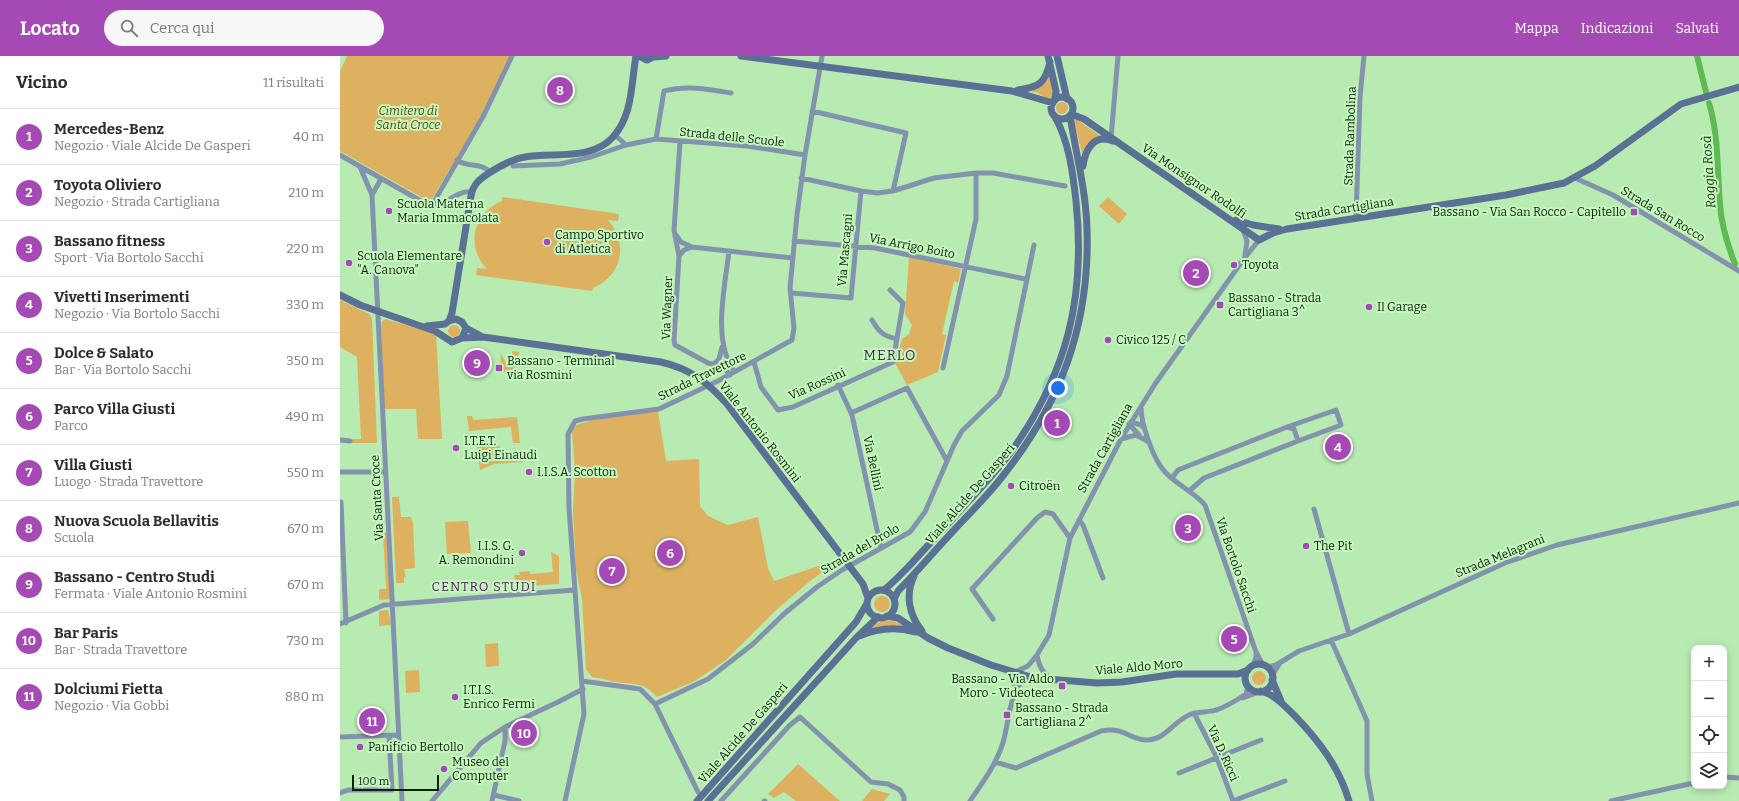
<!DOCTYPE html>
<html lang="it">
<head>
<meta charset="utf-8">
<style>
	:root { --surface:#fff; --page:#f7f7f7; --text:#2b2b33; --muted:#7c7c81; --line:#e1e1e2; --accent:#a54ab5 }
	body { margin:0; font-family:Bitter,serif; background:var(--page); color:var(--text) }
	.controls { position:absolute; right:12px; bottom:12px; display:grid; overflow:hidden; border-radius:8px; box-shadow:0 2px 10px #0003 }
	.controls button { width:36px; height:36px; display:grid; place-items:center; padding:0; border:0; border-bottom:1px solid var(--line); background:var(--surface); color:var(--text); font:20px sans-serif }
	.scale { position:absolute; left:12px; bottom:10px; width:87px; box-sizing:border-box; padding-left:4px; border:2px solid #0d200a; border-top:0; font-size:11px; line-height:14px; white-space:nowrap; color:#0d200a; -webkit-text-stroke:3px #c5f8be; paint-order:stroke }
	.you { position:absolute; left:718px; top:332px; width:14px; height:14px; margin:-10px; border:3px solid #fff; border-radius:50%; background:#1a73e8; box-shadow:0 0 0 6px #1a73e833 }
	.badge { display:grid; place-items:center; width:26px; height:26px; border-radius:50%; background:var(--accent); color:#fff; font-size:13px; font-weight:700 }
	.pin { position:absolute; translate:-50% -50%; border:2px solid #fff; box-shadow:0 1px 4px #0006 }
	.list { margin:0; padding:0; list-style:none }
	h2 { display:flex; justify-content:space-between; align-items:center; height:52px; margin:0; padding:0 16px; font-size:17px }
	h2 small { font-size:13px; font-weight:400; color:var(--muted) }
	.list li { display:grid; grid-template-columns:26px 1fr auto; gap:12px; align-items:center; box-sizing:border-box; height:56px; padding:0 16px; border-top:1px solid var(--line) }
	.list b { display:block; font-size:15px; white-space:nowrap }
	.list p { margin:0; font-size:13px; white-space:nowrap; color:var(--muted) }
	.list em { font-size:13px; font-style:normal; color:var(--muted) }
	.icon { flex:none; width:22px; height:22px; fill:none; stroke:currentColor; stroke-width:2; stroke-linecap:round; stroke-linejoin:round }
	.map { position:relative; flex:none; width:1399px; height:745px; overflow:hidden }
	header { display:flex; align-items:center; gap:24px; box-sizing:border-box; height:56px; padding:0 20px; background:var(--accent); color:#fff }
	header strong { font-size:19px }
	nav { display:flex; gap:22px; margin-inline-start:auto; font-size:14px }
	.search { width:280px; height:36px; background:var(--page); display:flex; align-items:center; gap:10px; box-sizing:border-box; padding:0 14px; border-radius:22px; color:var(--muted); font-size:15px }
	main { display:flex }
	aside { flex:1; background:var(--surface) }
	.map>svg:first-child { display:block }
</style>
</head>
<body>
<header>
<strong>Locato</strong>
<div class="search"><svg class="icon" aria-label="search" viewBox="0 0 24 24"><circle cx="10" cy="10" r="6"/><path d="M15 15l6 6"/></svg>Cerca qui</div>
<nav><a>Mappa</a><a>Indicazioni</a><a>Salvati</a></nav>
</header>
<main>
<aside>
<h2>Vicino<small>11 risultati</small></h2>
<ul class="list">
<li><span class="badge">1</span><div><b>Mercedes-Benz</b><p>Negozio · Viale Alcide De Gasperi</p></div><em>40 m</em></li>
<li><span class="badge">2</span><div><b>Toyota Oliviero</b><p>Negozio · Strada Cartigliana</p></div><em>210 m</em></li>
<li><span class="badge">3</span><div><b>Bassano fitness</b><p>Sport · Via Bortolo Sacchi</p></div><em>220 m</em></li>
<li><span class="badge">4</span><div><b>Vivetti Inserimenti</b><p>Negozio · Via Bortolo Sacchi</p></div><em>330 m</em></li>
<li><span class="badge">5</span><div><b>Dolce &amp; Salato</b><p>Bar · Via Bortolo Sacchi</p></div><em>350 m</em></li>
<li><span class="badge">6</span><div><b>Parco Villa Giusti</b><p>Parco</p></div><em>490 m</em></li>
<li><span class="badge">7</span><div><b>Villa Giusti</b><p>Luogo · Strada Travettore</p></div><em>550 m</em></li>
<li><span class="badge">8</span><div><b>Nuova Scuola Bellavitis</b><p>Scuola</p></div><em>670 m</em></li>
<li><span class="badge">9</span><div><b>Bassano - Centro Studi</b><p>Fermata · Viale Antonio Rosmini</p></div><em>670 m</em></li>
<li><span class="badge">10</span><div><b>Bar Paris</b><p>Bar · Strada Travettore</p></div><em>730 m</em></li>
<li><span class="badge">11</span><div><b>Dolciumi Fietta</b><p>Negozio · Via Gobbi</p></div><em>880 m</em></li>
</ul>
</aside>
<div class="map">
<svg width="1399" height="745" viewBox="0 0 1399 745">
	<rect width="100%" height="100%" fill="#b8ebb1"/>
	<path fill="#ddb160" d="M7,0H171L143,58L90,146L0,95V15Z
		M709,19L714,42L711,45L698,37L689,35L701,30Z
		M716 52a6 6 0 1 1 12 0a6 6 0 1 1-12 0Z
		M736,63L762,81L748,87L742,97L734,66V64Z
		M162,141L279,158L278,165L268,164C289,187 282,220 253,232L252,235L136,219L137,212L147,213C125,190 133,157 162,145Z
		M768,141L787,158L779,168L759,150Z
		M569,201L621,213L618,227L614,225L602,278L606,279L598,316L567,329L555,307L562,283L569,278L572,269L565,258Z
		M0,244L29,258L32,262L37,387H10V383H21L17,301L0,291Z
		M46,263L96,278L102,383H78L76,353H44L41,271L42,265Z
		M108 275a6 6 0 1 1 12 0a6 6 0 1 1-12 0Z
		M172,295L179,296L178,302L173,305L169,303L167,300L172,299Z
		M161,298L166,307L176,310L173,316L166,318L160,312Z
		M318,355L326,405L359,403L360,450L368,460L388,469L418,461L428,512L434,525L496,504L497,506L470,525L434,556L386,604L355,625L317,641C302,625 295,629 275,626C267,625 261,621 253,622L246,613L242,543L236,513L233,454L235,415L232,375L236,369L253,364Z
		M127,360H132L133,364L177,361L180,387H173L171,371L129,375Z
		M160,390L161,398L183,397V406L154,408L140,414L137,391Z
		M52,441H59L61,461H71L73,467L75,512L64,513L66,521H64V527H56Z
		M128,465L131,497L107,498L105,466Z
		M43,476L48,477L50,543L39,544V533H46Z
		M211,496L219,500V528L184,530L182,529H176L174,519H180L179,516L190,515V518L213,516Z
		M534 548a8 8 0 1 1 16 0a8 8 0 1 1-16 0Z
		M48,554L51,569L39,570V555Z
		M546,564L554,565L564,570L531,572L539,566Z
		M158,587L159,610L146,611L145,588Z
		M79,614L80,636L66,637L65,615Z
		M912 622a7 7 0 1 1 14 0a7 7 0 1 1-14 0Z
		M458,708L500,745H456L444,736L434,742L428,738Z
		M532,733L550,738L544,745H522Z"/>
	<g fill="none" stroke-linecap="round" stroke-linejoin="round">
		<path stroke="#5dbb52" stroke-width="6" d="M1357,0L1366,36
			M1369,47C1379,80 1377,114 1380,148C1381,167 1388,190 1395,208"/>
		<path stroke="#8493ad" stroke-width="5" d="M472,55L566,77L553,135
			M275,79L286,89
			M771,82L778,0
			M316,83L324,35C347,29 368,33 391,37
			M340,86L334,174L339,200L334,284L335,289L368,307L383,310L390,319
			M0,99L88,149C106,151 116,134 131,136
			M117,104C127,112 141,106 150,116
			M173,110L220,108L251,101L286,89L316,83L407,90L465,99
			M20,111L32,139L62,745
			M461,122L521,135L537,137L553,135L594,122L636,117H653L725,130
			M1235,122L1273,139L1399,215
			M32,139L41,123
			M95,144L144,59L172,0
			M1016,161L1020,41L1024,0
			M903,174L907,185L905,199
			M336,179L341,186L352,191L452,202
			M454,185L535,192L685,223
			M389,195C385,231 372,284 394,315
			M339,200L344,194L352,191
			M451,237L511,242L521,135
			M532,264C539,276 543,280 557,283
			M414,306L421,331L438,354L453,351L553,306L563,247L550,234
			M373,309L379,303L382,291
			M603,312L636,163V117
			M498,329L512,359L541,492
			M801,351C801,368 813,403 825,416C837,429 854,436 865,449L916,596L923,609
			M511,357L567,332L607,405
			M791,366L801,369L804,372
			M789,368L799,379
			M947,371L996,354L1001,369L958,385
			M781,383L796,379L809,386
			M0,384L10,385
			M0,416H45
			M832,422L838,414L853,408L947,371L954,373L958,385L864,422L849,435
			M1,446L6,567
			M974,453L1009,578
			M739,464L743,469L763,522
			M653,563L632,533L697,462L705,456L713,458L730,482
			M0,568L44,549L234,534
			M991,584L1027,665V718L1032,745
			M697,599C699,610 702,617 712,623
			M913,610L916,601V597
			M926,611L936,609L959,595L1009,578L1165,507L1217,489L1399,447
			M667,615L672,622L676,634
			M675,616L688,610L697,599L709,579L730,482L781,383L815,328L903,204L919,184
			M932,620L940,607
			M242,625L300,633L315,648L358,736
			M903,642L919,636
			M315,648L368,623L413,588L445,557L477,531L502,514L570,476L585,456L614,389L622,375L659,339L667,320L694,189
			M854,657L877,702L893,745
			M0,681L58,679
			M655,706L676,712L761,675C785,670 790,685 808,684C826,683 833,666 849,659C857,655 867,657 876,654C886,651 897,644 906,638L908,630
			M839,717L921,684
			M1384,721L1399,722
			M0,737L8,734H52L49,679
			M154,739L179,745
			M92,745L141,687L165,671L218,646L243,633
			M152,745L165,685V671
			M225,745L244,658L229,452L228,378L235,365L243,363L319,353L378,325L452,284L454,272L450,232L457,159L465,99L482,0
			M381,745L450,669L460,661L531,726L548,728L560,734L564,741V745
			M424,745H425
			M630,745C643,726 658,706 664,683C668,667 669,649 676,634C679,627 684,623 692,622
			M893,745L945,725
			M1271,745L1354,727"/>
		<path stroke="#5b7095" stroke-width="7" d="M299,0L307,4L315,0
			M401,0L672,35L713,47
			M708,0L716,35L715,44
			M717,0L727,43
			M314,1L326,0
			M678,34C700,31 705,27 710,6
			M711 52a11 11 0 1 1 22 0a11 11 0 1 1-22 0Z
			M731,58L744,63L919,184L933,177L947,173L1166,139L1224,127L1255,110L1341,48L1399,31
			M743,110C745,94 754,77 773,85
			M896,164L913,169L939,173
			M0,239L20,249L95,275L112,286L122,282L126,272
			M109,265L112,257L131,140C133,128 140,123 149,117C160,110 172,103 185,101C213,96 252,105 273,81C293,59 291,28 296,0
			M87,270L105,268L109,265L116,263L122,266L126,272L141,280
			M122,282L143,281L321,306C351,313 367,326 387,348L523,528L528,542
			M574,520C565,539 569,559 582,575
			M544,534C554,526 563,516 572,507C586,491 601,476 615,460C634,439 654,419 671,396C727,317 746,242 736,145C733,118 729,85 715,61
			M527 548a14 14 0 1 1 28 0a14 14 0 1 1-28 0Z
			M554,543L558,535C578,515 596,493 615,473C631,456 648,439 662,421C721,347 750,269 747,173C746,134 736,98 730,60
			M547,560L558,562L588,582L608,592L651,609L694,622L757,627L782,626L836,618H898L908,614
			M519,580C538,572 555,570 575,576
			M905 622a14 14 0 1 1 28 0a14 14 0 1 1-28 0Z
			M932,624L941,645
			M921,635C935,639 945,650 955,660C979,685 999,711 1009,745
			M357,745L516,566L526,549
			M368,745L516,582L538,561"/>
	</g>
	<g fill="#a54ab5" stroke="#c5f8be" stroke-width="1.5">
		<circle cx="49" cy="155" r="4"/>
		<rect x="1290" y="152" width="8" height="8" rx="2"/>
		<circle cx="207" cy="186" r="4"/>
		<circle cx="9" cy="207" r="4"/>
		<circle cx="894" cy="209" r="4"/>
		<rect x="876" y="245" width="8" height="8" rx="2"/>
		<circle cx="1029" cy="251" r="4"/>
		<circle cx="768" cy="284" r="4"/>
		<rect x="155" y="308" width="8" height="8" rx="2"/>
		<circle cx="116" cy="392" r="4"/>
		<circle cx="189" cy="416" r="4"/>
		<circle cx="671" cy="430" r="4"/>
		<circle cx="966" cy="490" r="4"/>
		<circle cx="182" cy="497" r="4"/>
		<rect x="718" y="626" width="8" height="8" rx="2"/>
		<circle cx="115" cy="641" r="4"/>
		<rect x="663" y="655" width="8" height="8" rx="2"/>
		<circle cx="20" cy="691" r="4"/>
		<circle cx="104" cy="713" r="4"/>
	</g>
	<g text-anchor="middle" stroke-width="4" stroke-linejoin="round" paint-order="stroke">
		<g font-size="12" font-style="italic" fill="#61470c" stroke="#c5f8be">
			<text x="68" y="59">Cimitero di<tspan x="68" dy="14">Santa Croce</tspan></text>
		</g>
		<g font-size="12" fill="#0d200a" stroke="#c5f8be">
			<text transform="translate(1010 80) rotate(-88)" y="4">Strada Rambolina</text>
			<text transform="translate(392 81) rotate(6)" y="4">Strada delle Scuole</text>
			<text transform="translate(854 125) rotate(34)" y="4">Via Monsignor Rodolfi</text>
			<text transform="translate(1004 153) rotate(-9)" y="4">Strada Cartigliana</text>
			<text transform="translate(1323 158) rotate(31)" y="4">Strada San Rocco</text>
			<text transform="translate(572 190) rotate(11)" y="4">Via Arrigo Boito</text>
			<text transform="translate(505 194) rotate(-85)" y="4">Via Mascagni</text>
			<text transform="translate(327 252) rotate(-88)" y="4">Via Wagner</text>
			<text transform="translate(362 320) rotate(-26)" y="4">Strada Travettore</text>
			<text transform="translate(477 328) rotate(-24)" y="4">Via Rossini</text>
			<text transform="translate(420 376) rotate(52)" y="4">Viale Antonio Rosmini</text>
			<text transform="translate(765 392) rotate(-61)" y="4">Strada Cartigliana</text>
			<text transform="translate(533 407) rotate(78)" y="4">Via Bellini</text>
			<text transform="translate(630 438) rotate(-49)" y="4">Viale Alcide De Gasperi</text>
			<text transform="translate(37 442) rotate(-93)" y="4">Via Santa Croce</text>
			<text transform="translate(520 493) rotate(-30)" y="4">Strada del Brolo</text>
			<text transform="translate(1160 500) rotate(-22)" y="4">Strada Melagrani</text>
			<text transform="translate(896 509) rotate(71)" y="4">Via Bortolo Sacchi</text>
			<text transform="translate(799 611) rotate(-5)" y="4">Viale Aldo Moro</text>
			<text transform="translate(403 677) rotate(-49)" y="4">Viale Alcide De Gasperi</text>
			<text transform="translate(883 697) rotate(66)" y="4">Via D. Ricci</text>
		</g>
		<g font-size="12" fill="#0d200a" stroke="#c5f8be" text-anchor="start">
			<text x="57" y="152">Scuola Materna<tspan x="57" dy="14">Maria Immacolata</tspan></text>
			<text x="1286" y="160" text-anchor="end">Bassano - Via San Rocco - Capitello</text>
			<text x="215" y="183">Campo Sportivo<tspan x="215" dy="14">di Atletica</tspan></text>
			<text x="17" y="204">Scuola Elementare<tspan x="17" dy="14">"A. Canova"</tspan></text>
			<text x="902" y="213">Toyota</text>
			<text x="888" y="246">Bassano - Strada<tspan x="888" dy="14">Cartigliana 3^</tspan></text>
			<text x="1037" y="255">Il Garage</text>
			<text x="776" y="288">Civico 125 / C</text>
			<text x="167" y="309">Bassano - Terminal<tspan x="167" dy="14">via Rosmini</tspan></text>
			<text x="124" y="389">I.T.E.T.<tspan x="124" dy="14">Luigi Einaudi</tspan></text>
			<text x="197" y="420">I.I.S.A. Scotton</text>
			<text x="679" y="434">Citroën</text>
			<text x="174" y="494" text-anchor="end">I.I.S. G.<tspan x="174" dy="14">A. Remondini</tspan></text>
			<text x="974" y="494">The Pit</text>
			<text x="714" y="627" text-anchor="end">Bassano - Via Aldo<tspan x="714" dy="14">Moro - Videoteca</tspan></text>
			<text x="123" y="638">I.T.I.S.<tspan x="123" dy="14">Enrico Fermi</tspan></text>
			<text x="675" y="656">Bassano - Strada<tspan x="675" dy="14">Cartigliana 2^</tspan></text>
			<text x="28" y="695">Panificio Bertollo</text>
			<text x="112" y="710">Museo del<tspan x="112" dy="14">Computer</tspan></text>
		</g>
		<g font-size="13" font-style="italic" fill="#0f350b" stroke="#c5f8be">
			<text transform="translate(1368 116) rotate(-94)" y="5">Roggia Rosà</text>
		</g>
		<g font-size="13" letter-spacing="1" fill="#512559" stroke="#c5f8be">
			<text x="144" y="535">CENTRO STUDI</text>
		</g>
		<g font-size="14" letter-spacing="1" fill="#512559" stroke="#c5f8be">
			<text x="550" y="304">MERLO</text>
		</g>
	</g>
</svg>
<div class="controls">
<button>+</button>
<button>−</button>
<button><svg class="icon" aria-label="locate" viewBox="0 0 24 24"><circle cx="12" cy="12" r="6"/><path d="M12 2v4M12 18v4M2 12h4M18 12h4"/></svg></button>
<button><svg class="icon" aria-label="layers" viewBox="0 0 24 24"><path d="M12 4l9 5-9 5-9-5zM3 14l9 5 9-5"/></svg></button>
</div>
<div class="scale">100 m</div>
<div class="you"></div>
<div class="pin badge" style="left:717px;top:367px">1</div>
<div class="pin badge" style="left:856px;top:217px">2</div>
<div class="pin badge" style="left:848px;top:472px">3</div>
<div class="pin badge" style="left:998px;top:391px">4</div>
<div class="pin badge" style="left:894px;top:583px">5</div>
<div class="pin badge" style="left:330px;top:497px">6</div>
<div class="pin badge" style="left:272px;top:515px">7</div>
<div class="pin badge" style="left:220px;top:34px">8</div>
<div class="pin badge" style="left:137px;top:307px">9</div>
<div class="pin badge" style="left:184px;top:677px">10</div>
<div class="pin badge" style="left:32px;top:665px">11</div>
</div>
</main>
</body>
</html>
